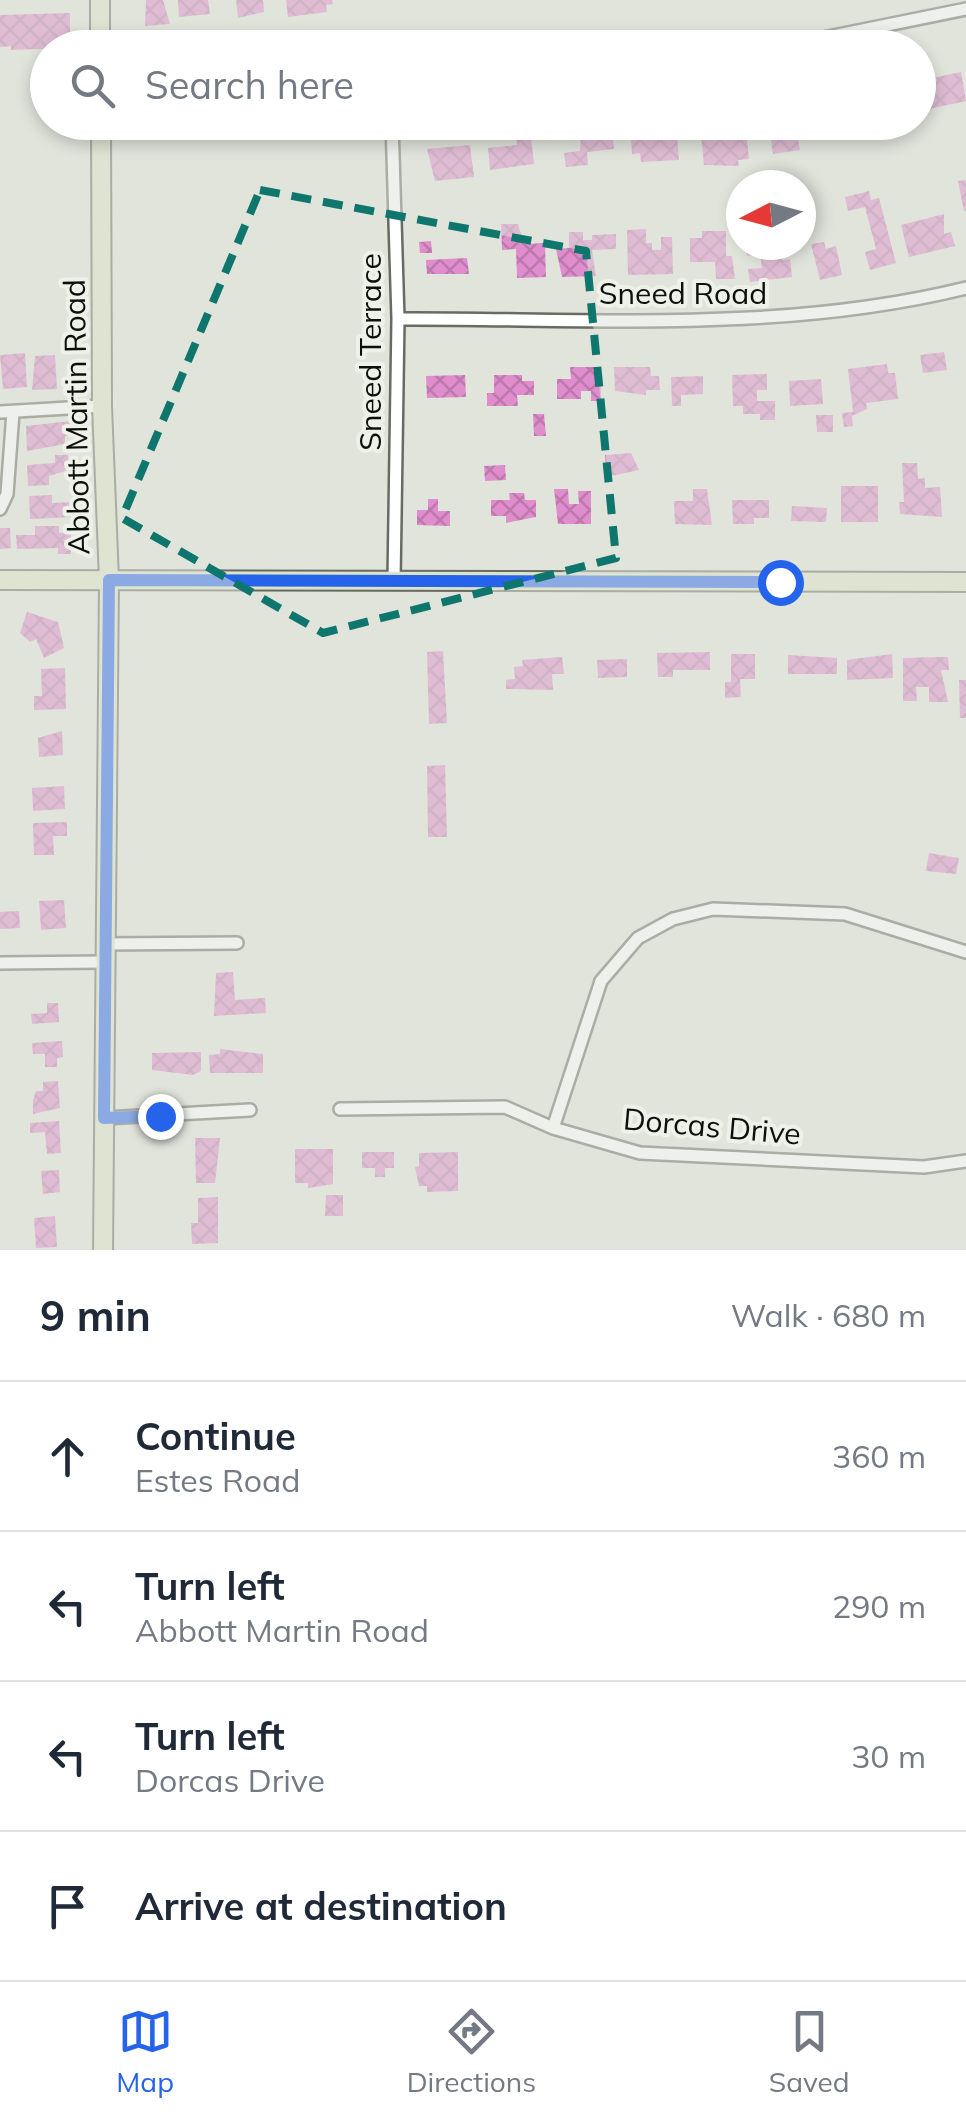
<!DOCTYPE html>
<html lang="en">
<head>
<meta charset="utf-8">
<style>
	:root { --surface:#fff; --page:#f2f2f3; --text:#1f2937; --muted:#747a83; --line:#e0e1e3; --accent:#2563eb }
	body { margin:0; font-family:Mulish,sans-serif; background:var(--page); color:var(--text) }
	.compass { position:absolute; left:726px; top:170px; width:90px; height:90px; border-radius:50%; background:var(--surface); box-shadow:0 5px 15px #0003; rotate:264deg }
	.stop { position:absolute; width:30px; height:30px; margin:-22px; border:8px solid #2563eb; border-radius:50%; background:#fff }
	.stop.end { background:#2563eb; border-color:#fff; box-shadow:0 2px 10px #0008 }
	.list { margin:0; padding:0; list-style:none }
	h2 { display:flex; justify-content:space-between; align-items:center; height:130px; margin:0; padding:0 40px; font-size:42px }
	h2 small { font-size:32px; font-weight:400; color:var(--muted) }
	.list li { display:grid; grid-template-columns:65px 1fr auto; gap:30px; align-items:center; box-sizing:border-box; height:150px; padding:0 40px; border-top:2px solid var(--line) }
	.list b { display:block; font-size:38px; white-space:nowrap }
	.list p { margin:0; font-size:32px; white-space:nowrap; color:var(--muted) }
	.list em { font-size:32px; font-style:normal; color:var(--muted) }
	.icon { flex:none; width:55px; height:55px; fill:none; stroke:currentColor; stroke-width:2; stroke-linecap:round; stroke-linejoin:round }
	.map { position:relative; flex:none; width:966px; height:1250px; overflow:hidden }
	.search { position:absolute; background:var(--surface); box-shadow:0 5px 15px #0003; left:30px; right:30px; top:30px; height:110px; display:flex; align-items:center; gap:25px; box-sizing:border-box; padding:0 35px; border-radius:55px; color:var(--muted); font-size:38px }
	.sheet { height:730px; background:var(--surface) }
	nav { display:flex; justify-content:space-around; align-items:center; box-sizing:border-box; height:140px; border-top:2px solid var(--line); background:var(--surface); font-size:28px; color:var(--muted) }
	nav a { display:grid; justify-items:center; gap:5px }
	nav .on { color:var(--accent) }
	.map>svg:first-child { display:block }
</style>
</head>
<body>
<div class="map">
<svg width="966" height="1250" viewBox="0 0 966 1250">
	<defs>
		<pattern id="building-cross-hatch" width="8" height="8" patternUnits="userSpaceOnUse" patternTransform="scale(2.5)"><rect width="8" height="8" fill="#df8dcc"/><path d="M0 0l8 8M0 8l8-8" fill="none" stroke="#be78ae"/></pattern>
	</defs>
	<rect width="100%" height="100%" fill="#e0e4db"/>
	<path fill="url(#building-cross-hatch)" d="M146,0H163L170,24L145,26Z
		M178,0H208L210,14L179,17Z
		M236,0H263L264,12L238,18Z
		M286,0H332L333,4L326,5L327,12L288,17Z
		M70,13V48L11,50V46L0,47V15Z
		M961,72L966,101L929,109L923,80Z
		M676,122L679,160L641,162L640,153L632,154L631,138H641L639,126Z
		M729,122H745L749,159L738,160L739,166L704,165L701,136L730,135Z
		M768,122H808L810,138L798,140L800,150L773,154Z
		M819,122H853L854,129L836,127L838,137L826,140Z
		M612,125L614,149L587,152L588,165L566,167L564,153L580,151L581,128Z
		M531,137L534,164L490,170L488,148L517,145L516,138Z
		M470,145L474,177L435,181L427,149Z
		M966,180V211H964L958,181Z
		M869,191L871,200L879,198L896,263L870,270L865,252L876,249L865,207L848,211L845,197Z
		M944,214V234L951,232L955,246L909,257L901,225Z
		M501,224H518L524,244L545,243L546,277L517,278L516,249L502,250Z
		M646,229V243H652V250H661V237H672L673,274L628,275L627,230Z
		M702,231H726V256H732L735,279H716L715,262H690V238H702Z
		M569,232H583V240H592V235L616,234V249L592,250L596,276L562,277L556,249L569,248Z
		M431,241L432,253H420L419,242Z
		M824,242L826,249L836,246L842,275L820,280L811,244Z
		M745,245H780L782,260L790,259L792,277L750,282L748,269L762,268L760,254L747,256Z
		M467,258L469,274H427L426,260Z
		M944,352L947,370L923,373L920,355Z
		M25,353L27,387L3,389L0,355Z
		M55,355L57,389L32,390L35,356Z
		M887,364L888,373H895L898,399L866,403L867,409L852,416L853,426L844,427L842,413L853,412L848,369Z
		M570,367H601V401H591V391H581V399H557V379H571Z
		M614,367H650L651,376H659L660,390H646V395L615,391Z
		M767,374V390H757V401H775V420H760V414H743V406H733L732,375Z
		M465,375L466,397L427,398L426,376Z
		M494,375H522V381H534V395H517L518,406H487V393H494Z
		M703,376V394L681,395V406H672L671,377Z
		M821,379L823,404L790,406L789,381Z
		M533,414H544L546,436H534Z
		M816,415H833V432H817Z
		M71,421V436H65V444L27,451L26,426Z
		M631,453L639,470L606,477L605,455Z
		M55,455H68L69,470L49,476V485L28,486L27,465L55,463Z
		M902,463H917L918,479L925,478V488L940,487L942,517L900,514L899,502H904Z
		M505,465L506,480L485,481L484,466Z
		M841,486H878V522H841Z
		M554,489H568L569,504H579L578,491H591V524H558Z
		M693,489H707L712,525L675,524L674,501H693Z
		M509,493H524L525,500H536V517L506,523V516H491V500H510Z
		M52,495V503L71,502L72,517L30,519L29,496Z
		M428,499H438V511H450V526L417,525V510H428Z
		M732,500H769V518H754V524H733Z
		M792,506L827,508L826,522L791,521Z
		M35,526H59V533H71V554H58V548L17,549L16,535H35Z
		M0,528H10L11,548L0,549Z
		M27,612L58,622L64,648L44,658L36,639L30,642L20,633Z
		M443,651L447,723L429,724L427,652Z
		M710,652V670H673V677H658L657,653Z
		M731,654H755V679H740L741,697L725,698V682H731Z
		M892,654L893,678L847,680V660Z
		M788,655L837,658V674H788Z
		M562,657L564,674H552L553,690L506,689V680L515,679L514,667L523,666L522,660Z
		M941,657H948L949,670H941L948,702H929V687H916L917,701H903V658Z
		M627,659V677L598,678L597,660Z
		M65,668L66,709L34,710V696H42L41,669Z
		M959,680H966V718H960Z
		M62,731L63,755L39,757L38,738Z
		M445,765L447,837H428L427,766Z
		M64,786L65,809L33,811L32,788Z
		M67,822V836H53L54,855H34L33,823Z
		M929,853L959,858L956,874L926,871Z
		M64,900L66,928L41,930L39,901Z
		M19,911L20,928L0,929V912Z
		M233,972L235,1000L265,998L266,1013L214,1016L216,973Z
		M47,1003H58L59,1022L32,1024L31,1014L47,1013Z
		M62,1041L63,1057L57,1058V1067H45V1054H33L32,1043Z
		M220,1049L263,1054V1073H210L209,1055L220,1054Z
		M201,1052V1071L193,1075L152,1070V1053Z
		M58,1081L60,1108L33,1114V1100L36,1091H43V1082Z
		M59,1121L61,1153L47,1154L45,1132L30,1133V1123Z
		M195,1138H220L215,1183H196Z
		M295,1149H333V1184L308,1188V1183H295Z
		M362,1152H394V1168H385V1177H375V1168H362Z
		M458,1152V1191L427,1192V1186H419L415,1167L419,1166V1153Z
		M59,1170L60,1192L43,1194L41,1171Z
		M326,1195H343V1216H325Z
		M218,1197V1243L192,1244L191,1223H198V1198Z
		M55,1216L57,1247L36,1248L34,1218Z"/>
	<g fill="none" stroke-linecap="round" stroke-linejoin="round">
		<g stroke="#686b63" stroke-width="16">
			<path id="street" d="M774,48L966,9
				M392,122L398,319L394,581
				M398,319C588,318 779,334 966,288
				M0,412L102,406
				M0,509L7,494L13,412
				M103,944L237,943
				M0,963L104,962
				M340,1109L505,1107L553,1128L640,1153L924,1167L966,1161
				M104,1118L250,1110
				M553,1128L601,981L638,938L673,919L713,909L845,914L966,952"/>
		</g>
		<g stroke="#686b63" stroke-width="22">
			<path id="secondary" d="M100,0V48
				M101,122L102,406L109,580L103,1250
				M0,580L966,582"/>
		</g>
		<use href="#street" stroke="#fff" stroke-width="11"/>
		<use href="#secondary" stroke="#dbe4c6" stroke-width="18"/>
	</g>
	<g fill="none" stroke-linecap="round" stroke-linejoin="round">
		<path stroke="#2563eb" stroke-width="12" d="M160,1116L104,1118L109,580L780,582"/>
	</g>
	<path d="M0 0H966V1250H0ZM260,190L586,251L616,558L323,633L122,518Z" fill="#e0e4db" fill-opacity=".55" fill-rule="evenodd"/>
	<path fill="none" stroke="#0f766e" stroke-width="8" stroke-dasharray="20 12" stroke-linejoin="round" d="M260,190L586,251L616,558L323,633L122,518Z"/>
	<g text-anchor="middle" stroke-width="8" stroke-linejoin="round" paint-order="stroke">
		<g font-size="30" fill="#0d0f0c" stroke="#edf1e8">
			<text x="683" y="304">Sneed Road</text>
			<text transform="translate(371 352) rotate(-90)" y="10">Sneed Terrace</text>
			<text transform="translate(77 417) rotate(-91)" y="10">Abbott Martin Road</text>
			<text transform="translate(712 1127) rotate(5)" y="10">Dorcas Drive</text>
		</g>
	</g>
</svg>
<svg class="compass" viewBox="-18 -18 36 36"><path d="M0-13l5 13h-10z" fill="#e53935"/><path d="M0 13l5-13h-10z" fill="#747a83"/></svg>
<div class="stop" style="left:780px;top:582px"></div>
<div class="stop end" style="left:160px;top:1116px"></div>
<div class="search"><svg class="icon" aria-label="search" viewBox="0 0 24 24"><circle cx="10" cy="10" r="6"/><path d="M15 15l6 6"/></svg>Search here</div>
</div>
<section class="sheet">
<h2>9 min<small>Walk · 680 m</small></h2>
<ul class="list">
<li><svg class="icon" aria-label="ahead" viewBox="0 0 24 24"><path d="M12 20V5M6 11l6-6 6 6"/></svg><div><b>Continue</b><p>Estes Road</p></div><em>360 m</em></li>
<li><svg class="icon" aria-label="left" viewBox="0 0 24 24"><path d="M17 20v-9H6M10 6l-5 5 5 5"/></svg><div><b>Turn left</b><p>Abbott Martin Road</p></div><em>290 m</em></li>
<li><svg class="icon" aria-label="left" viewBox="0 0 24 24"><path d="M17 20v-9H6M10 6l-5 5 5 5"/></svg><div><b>Turn left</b><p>Dorcas Drive</p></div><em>30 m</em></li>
<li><svg class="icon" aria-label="arrive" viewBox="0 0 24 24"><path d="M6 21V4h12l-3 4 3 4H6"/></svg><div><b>Arrive at destination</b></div></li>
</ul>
</section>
<nav>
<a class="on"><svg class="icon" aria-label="map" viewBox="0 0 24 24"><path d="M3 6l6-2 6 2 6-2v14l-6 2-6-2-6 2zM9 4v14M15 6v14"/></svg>Map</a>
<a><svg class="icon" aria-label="directions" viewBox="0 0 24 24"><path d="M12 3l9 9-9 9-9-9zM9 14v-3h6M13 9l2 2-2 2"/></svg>Directions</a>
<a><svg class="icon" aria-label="saved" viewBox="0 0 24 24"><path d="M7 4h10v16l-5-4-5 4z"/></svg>Saved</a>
</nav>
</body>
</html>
